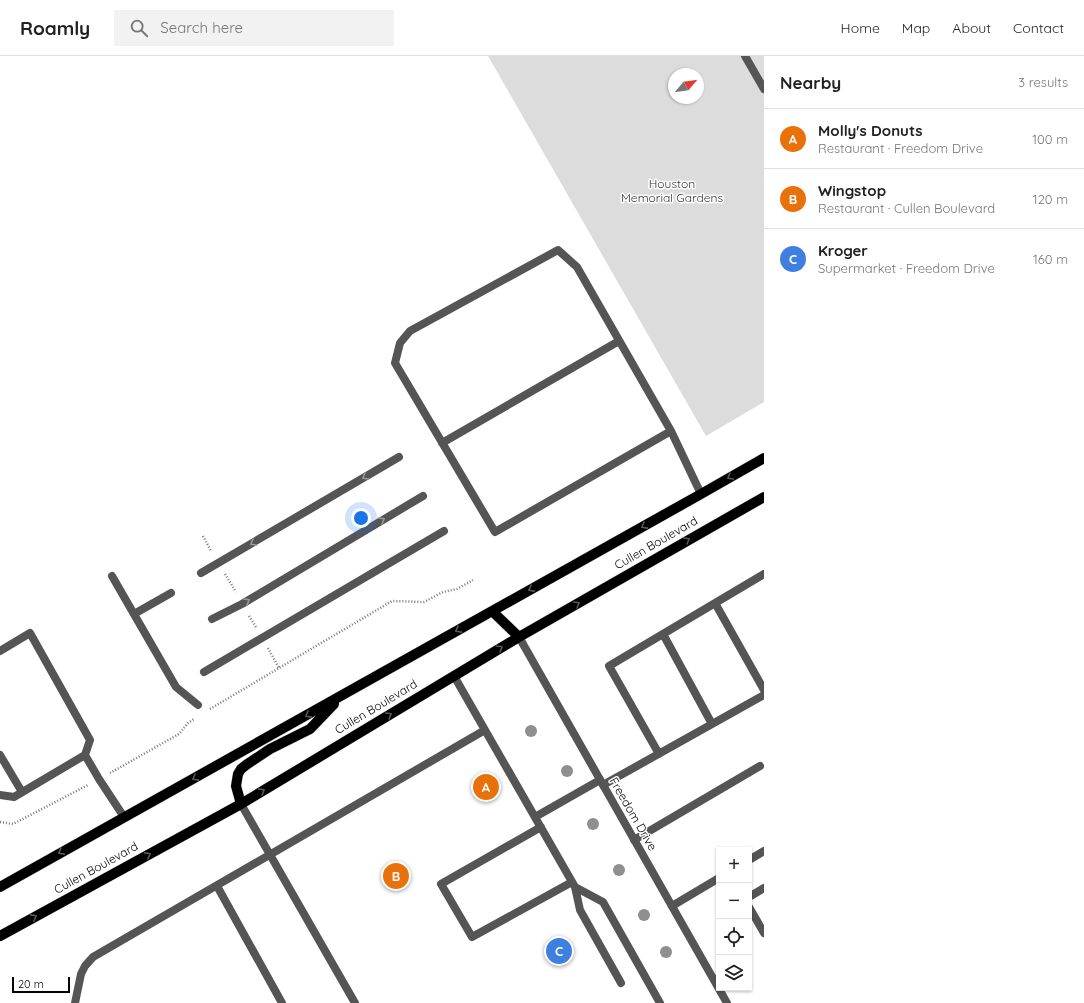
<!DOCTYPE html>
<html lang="en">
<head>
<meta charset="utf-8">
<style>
	:root { --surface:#fff; --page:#f2f2f2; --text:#222; --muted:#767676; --line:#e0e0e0; --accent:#000 }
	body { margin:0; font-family:Quicksand,sans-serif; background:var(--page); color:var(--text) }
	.controls { position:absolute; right:12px; bottom:12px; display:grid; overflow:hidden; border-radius:0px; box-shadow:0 1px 3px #0004 }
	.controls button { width:36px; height:36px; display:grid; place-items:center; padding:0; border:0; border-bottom:1px solid var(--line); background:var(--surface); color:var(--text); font:20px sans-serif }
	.compass { position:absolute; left:668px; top:12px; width:36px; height:36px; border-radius:50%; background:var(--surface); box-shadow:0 1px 3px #0004; rotate:61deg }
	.scale { position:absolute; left:12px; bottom:10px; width:58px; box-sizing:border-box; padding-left:4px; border:2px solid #000; border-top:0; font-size:11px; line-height:14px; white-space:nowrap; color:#000; -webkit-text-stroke:3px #fff; paint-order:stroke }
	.you { position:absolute; left:361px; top:462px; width:14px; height:14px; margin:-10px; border:3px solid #fff; border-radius:50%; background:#1a73e8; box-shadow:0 0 0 6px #1a73e833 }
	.badge { display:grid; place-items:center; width:26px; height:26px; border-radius:50%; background:var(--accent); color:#fff; font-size:13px; font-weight:700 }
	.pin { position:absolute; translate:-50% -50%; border:2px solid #fff; box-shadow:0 1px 4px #0006 }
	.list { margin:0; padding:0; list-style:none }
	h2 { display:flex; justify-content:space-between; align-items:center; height:52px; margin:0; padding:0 16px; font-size:17px }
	h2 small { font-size:13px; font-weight:400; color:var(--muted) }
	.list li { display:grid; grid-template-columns:26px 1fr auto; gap:12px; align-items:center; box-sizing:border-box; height:60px; padding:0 16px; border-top:1px solid var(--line) }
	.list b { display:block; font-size:15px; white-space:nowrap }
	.list p { margin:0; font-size:13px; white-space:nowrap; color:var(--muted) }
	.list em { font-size:13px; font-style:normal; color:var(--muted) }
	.icon { flex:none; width:22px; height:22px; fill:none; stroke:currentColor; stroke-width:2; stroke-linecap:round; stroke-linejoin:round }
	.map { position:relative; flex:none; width:764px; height:947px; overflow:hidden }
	header { display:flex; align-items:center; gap:24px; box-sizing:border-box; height:56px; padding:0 20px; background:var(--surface); border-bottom:1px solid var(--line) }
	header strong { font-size:19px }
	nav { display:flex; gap:22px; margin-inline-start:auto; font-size:14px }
	.search { width:280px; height:36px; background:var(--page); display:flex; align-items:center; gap:10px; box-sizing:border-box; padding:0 14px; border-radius:0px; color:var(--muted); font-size:15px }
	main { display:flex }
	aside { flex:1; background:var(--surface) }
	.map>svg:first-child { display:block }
</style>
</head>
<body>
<header>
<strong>Roamly</strong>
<div class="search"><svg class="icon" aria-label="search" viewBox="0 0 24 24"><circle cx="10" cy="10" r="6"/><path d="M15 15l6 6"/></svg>Search here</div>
<nav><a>Home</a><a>Map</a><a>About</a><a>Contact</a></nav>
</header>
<main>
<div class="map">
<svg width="764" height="947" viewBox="0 0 764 947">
	<rect width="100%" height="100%" fill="#fff"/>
	<path fill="#dcdcdc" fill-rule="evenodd" d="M488,0H764V346L706,380ZM674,18H698V42H674Z"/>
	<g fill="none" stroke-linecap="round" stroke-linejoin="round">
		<g stroke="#dbdbdb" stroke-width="11">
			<path id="primary" d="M492,555L519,581
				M241,748L236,730L238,718L241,713L246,709L270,693L310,673L334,648
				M0,831L701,438L764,402
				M0,880L241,748L519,581L764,441"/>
		</g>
		<path stroke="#777" stroke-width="2.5" stroke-dasharray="1 2" stroke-linecap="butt" d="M203,480L211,495
			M225,518L236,536
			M249,560L256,571
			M268,592L279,612
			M210,653L392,545L424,546L443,536L457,533L473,524
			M110,717L179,678L188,667L194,663
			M0,766L13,768L88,729"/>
		<path stroke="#555" stroke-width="8" d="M745,0L764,33
			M671,375L577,211L558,194L410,275L400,287L395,307L495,476L671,375L701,438
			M442,387L619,285
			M201,517L399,401
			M112,520L176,631L198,649
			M715,547L764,634
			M134,558L171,537
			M212,563L242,548L423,440
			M663,578L712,668
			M0,595L30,577L90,684L85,699
			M204,616L444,475
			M454,620L575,831L603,846L660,947
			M659,698L609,610L764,518
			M0,699L22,736
			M603,729L764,639
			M0,739L14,741L85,699L99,723L124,761
			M241,748L355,947
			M535,761L600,724
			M541,771L441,828L472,881L572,826
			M634,784L760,710
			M749,804L764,795
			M217,830L282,947
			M575,831L580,854L621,927
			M749,841L764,832
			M672,850L719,822
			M749,851L764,877
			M75,947L81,918L85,910L93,901L485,674"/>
		<path stroke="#555" stroke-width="8" d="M519,581L727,947"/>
		<use href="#primary" stroke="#000" stroke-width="10"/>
	</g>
	<g fill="#8f8f8f">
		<circle cx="531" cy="675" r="6"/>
		<circle cx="567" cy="715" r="6"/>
		<circle cx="593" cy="768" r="6"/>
		<circle cx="619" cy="814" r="6"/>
		<circle cx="644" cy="859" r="6"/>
		<circle cx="666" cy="896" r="6"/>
	</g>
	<defs><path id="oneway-chevron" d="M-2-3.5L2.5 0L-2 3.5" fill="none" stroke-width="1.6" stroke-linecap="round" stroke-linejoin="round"/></defs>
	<g stroke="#999">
		<use href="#oneway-chevron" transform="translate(365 421) rotate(150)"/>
		<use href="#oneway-chevron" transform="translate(382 464) rotate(-31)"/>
		<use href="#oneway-chevron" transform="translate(253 487) rotate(150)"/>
		<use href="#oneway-chevron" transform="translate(247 545) rotate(-30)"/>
	</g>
	<g stroke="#595959">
		<use href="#oneway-chevron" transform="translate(730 421) rotate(150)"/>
		<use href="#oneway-chevron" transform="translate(644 470) rotate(151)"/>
		<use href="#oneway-chevron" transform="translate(687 484) rotate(-30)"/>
		<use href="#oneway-chevron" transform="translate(531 533) rotate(151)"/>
		<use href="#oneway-chevron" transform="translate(577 548) rotate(-30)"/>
		<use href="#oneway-chevron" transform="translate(458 574) rotate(151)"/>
		<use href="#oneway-chevron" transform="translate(500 592) rotate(-31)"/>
		<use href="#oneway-chevron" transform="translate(308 659) rotate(151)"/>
		<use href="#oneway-chevron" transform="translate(389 659) rotate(-31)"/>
		<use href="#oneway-chevron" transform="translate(195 722) rotate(151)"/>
		<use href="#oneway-chevron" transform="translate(262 735) rotate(-31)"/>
		<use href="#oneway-chevron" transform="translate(61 796) rotate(151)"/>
		<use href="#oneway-chevron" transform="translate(148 799) rotate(-29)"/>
		<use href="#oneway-chevron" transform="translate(34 861) rotate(-29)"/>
	</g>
	<g text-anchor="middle" stroke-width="3" stroke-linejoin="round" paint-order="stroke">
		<g font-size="12" fill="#333" stroke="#fff">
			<text x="672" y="132">Houston<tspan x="672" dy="14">Memorial Gardens</tspan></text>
		</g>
		<g font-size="12" fill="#000" stroke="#fff">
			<text transform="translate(656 487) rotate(-30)" y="4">Cullen Boulevard</text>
			<text transform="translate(376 651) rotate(-31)" y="4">Cullen Boulevard</text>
			<text transform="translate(633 758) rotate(60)" y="4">Freedom Drive</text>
			<text transform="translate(96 812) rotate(-29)" y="4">Cullen Boulevard</text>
		</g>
	</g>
</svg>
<div class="controls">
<button>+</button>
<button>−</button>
<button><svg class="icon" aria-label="locate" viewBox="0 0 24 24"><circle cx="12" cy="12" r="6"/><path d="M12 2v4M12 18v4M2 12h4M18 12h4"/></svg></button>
<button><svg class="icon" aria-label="layers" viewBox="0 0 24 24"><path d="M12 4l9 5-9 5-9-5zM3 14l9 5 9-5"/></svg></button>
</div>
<svg class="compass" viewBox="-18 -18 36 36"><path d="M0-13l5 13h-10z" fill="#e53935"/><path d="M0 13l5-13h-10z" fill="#767676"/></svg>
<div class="scale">20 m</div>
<div class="you"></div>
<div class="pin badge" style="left:486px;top:731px;background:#e8710a">A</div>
<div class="pin badge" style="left:396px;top:820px;background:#e8710a">B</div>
<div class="pin badge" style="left:559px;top:895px;background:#3f7fe0">C</div>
</div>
<aside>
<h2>Nearby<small>3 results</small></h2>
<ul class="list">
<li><span class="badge" style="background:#e8710a">A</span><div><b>Molly's Donuts</b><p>Restaurant · Freedom Drive</p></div><em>100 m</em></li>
<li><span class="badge" style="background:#e8710a">B</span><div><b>Wingstop</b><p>Restaurant · Cullen Boulevard</p></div><em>120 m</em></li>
<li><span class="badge" style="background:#3f7fe0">C</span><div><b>Kroger</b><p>Supermarket · Freedom Drive</p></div><em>160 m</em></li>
</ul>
</aside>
</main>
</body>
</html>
